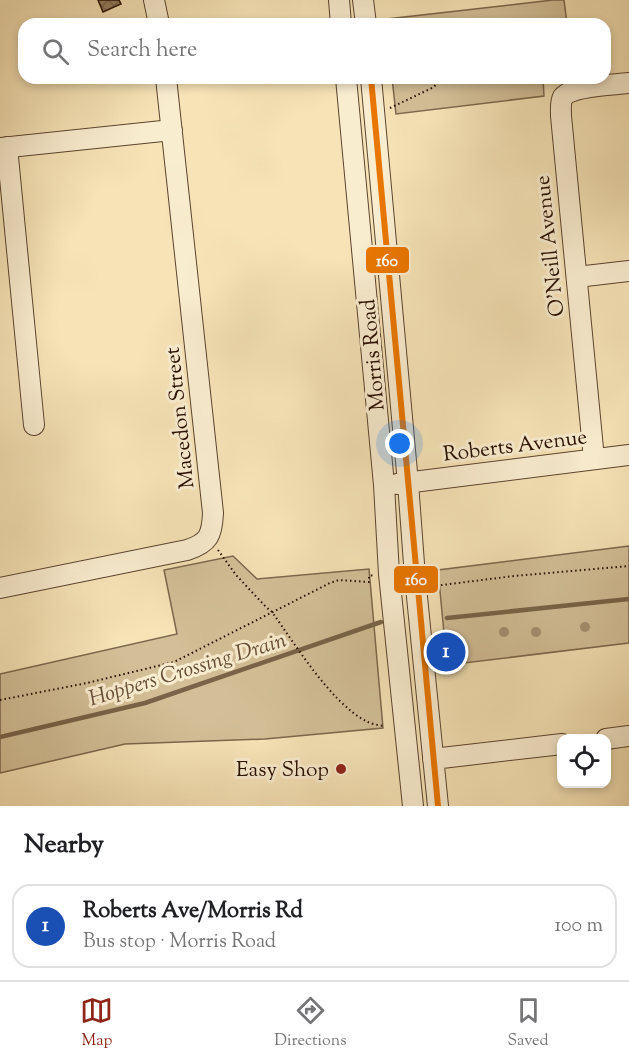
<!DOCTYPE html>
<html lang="en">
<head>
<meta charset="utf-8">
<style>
	:root { --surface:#fff; --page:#f2f2f2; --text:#202124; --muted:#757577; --line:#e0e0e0; --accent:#8f2418 }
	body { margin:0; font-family:"Sorts Mill Goudy",serif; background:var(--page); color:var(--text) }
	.controls { position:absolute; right:18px; bottom:18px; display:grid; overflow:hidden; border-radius:12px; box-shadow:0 3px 9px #0003 }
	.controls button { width:54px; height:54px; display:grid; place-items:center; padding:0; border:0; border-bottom:2px solid var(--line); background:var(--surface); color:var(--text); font:30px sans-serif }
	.you { position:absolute; left:400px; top:444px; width:21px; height:21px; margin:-15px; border:4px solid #fff; border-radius:50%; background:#1a73e8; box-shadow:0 0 0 9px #1a73e833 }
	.badge { display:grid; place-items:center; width:39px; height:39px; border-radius:50%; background:var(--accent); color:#fff; font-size:20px; font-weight:700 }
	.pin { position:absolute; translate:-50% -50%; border:3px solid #fff; box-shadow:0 2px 6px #0006 }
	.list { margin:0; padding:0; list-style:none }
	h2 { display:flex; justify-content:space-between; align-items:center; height:78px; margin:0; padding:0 24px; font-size:26px }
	h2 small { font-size:20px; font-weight:400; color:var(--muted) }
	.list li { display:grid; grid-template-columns:39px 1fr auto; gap:18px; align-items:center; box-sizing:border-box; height:84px; margin:0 12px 12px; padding:0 12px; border:2px solid var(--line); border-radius:18px }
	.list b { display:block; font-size:22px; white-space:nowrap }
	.list p { margin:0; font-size:20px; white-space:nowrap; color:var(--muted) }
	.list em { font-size:20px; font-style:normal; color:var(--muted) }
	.icon { flex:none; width:33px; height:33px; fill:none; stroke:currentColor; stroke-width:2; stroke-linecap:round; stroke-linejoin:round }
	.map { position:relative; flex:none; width:629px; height:806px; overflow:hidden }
	.search { position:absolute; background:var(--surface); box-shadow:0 3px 9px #0003; left:18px; right:18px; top:18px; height:66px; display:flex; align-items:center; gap:15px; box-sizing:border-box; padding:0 21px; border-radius:18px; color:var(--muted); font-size:22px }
	.sheet { height:174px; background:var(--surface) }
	nav { display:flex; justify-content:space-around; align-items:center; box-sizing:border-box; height:84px; border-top:2px solid var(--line); background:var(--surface); font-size:16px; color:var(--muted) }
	nav a { display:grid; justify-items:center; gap:3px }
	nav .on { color:var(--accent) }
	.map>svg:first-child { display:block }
</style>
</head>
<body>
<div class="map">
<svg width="629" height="806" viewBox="0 0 629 806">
	<defs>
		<pattern id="building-cross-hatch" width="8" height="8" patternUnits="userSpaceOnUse" patternTransform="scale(1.5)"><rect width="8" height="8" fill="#937d60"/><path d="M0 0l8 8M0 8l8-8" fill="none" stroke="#78654d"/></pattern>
	</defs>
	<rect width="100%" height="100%" fill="#f6e3b6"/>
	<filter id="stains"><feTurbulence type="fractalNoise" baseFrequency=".00333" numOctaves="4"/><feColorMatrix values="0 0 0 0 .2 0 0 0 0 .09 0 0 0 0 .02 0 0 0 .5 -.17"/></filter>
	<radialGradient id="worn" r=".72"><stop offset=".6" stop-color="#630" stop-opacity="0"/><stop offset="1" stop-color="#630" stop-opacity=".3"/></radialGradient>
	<path fill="#d3bf97" stroke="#7d674c" stroke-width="1.5" d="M553,0H564L567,24H387V19Z
		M392,78H543L544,96L396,114Z
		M629,546V643L447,665L438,570Z
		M233,556L257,579L369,569L383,728L265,739L125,744L0,773V674L177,634L164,570Z"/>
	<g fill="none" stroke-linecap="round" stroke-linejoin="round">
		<path stroke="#796349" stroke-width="4.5" d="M447,618L629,599
			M0,737L145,703L381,622"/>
	</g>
	<path fill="url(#building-cross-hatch)" stroke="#270f02" stroke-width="1.5" d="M98,0H119L121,4L103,12Z"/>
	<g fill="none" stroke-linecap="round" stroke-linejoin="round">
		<g stroke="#5b442f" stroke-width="22">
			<path id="minor" d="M154,0L159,24
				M339,0L341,24
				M363,0L366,24
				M346,78L384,485L389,574L413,806
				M371,78L408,483L415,577L438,806
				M7,147L34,425
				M0,148L172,130
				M577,277L629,271
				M594,459L561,116C561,110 560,102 563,97C573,85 614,85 629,83
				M397,484L629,455
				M0,588L187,550C209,543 212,535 213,513L166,78
				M606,739L629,736
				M433,759L562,744"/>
		</g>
		<path stroke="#270f02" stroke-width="2" stroke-dasharray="1.5 3" stroke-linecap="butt" d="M548,78L557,81
			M390,108L434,87L441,78
			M218,550L236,575L266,607L272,612C295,644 331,703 366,721C371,724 378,725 384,726
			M434,584V586L514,576L629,566
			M0,700L87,683L174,662L330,583L339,580L369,582V576L374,575"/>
		<use href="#minor" stroke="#f9edd0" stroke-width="20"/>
		<g stroke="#f9edd0" stroke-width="10">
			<path id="bus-1" d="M371,78C393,321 414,564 438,806"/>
		</g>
		<use href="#bus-1" stroke="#e97600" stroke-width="6"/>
	</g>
	<g fill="#a59070">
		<circle cx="585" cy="627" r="5"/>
		<circle cx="504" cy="632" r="5"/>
		<circle cx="536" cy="632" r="5"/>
	</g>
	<circle fill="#8f2418" stroke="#f9edd0" stroke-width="2" cx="341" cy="769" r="6"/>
	<g text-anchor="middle" stroke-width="6" stroke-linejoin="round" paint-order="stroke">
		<g font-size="21" fill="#270f02" stroke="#f9edd0">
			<text transform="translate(549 246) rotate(-96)" y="7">O'Neill Avenue</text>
			<text transform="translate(372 355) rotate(-95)" y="7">Morris Road</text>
			<text transform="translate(179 418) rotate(-96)" y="7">Macedon Street</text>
			<text transform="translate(515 445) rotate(-7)" y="7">Roberts Avenue</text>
		</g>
		<g font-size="21" fill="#270f02" stroke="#f9edd0" text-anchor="end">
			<text x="329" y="776">Easy Shop</text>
		</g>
		<g font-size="22" font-style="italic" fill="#654e38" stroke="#f9edd0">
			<text transform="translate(187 668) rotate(-17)" y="8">Hoppers Crossing Drain</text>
		</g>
	</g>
	<g stroke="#f9edd0" stroke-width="2">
		<rect x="365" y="246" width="45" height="28" rx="6" fill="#e97600"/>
		<rect x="393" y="565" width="46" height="29" rx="6" fill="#e97600"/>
	</g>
	<g font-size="16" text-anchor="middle" font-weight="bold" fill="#fff">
		<text x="387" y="266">160</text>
		<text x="416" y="585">160</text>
	</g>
	<rect width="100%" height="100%" filter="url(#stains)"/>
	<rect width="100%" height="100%" fill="url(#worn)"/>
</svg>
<div class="controls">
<button><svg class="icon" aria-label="locate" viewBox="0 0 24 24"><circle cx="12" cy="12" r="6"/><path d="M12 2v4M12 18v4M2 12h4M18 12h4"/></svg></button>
</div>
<div class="you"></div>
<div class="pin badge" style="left:446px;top:652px;background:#1a4fb4">1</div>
<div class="search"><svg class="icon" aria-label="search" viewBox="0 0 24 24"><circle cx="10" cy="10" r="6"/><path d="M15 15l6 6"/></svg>Search here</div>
</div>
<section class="sheet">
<h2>Nearby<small></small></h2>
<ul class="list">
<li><span class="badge" style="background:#1a4fb4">1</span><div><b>Roberts Ave/Morris Rd</b><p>Bus stop · Morris Road</p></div><em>100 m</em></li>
</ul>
</section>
<nav>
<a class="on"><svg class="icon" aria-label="map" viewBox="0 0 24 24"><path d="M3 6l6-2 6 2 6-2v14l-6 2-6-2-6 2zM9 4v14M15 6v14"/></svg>Map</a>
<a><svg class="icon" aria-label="directions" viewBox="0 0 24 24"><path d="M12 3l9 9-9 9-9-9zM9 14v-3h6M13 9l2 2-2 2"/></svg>Directions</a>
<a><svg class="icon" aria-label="saved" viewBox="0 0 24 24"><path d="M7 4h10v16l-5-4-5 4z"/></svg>Saved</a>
</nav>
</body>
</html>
